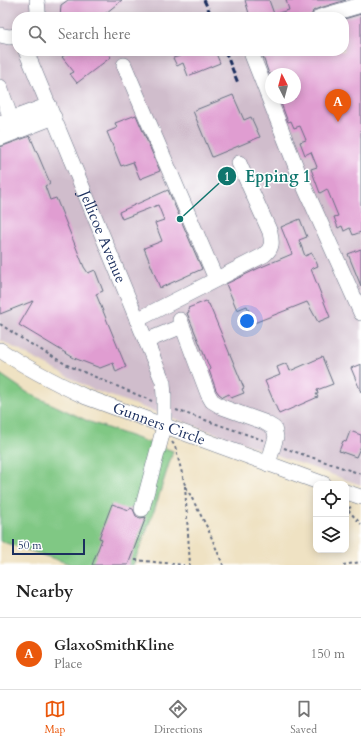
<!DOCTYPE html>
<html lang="en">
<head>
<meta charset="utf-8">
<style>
	:root { --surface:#fff; --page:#f2f2f2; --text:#222; --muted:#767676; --line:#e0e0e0; --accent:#ea580c }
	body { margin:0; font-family:Cardo,serif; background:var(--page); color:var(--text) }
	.controls { position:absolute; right:12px; bottom:12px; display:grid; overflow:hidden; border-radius:8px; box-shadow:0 2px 10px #0003 }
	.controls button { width:36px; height:36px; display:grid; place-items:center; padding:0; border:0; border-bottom:1px solid var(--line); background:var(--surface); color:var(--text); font:20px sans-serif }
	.compass { position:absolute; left:265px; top:68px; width:36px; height:36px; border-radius:50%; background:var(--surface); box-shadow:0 2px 10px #0003; rotate:354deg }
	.scale { position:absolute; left:12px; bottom:10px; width:73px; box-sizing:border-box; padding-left:4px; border:2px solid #1b2f5e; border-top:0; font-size:11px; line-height:14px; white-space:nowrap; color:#1b2f5e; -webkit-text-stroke:3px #fff; paint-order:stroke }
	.you { position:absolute; left:247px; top:321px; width:14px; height:14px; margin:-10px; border:3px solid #fff; border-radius:50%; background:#1a73e8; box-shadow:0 0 0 6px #1a73e833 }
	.badge { display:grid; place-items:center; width:26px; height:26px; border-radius:50%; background:var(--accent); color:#fff; font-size:13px; font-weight:700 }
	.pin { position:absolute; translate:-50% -33px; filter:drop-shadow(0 1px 2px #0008) }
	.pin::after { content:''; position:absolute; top:21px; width:14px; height:12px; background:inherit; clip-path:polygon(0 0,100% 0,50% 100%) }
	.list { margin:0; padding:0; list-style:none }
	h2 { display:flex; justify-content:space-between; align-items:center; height:52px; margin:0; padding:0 16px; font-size:17px }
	h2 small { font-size:13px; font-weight:400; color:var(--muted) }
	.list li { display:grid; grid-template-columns:26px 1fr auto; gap:12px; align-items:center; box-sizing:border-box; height:72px; padding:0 16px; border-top:1px solid var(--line) }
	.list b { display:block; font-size:15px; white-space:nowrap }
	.list p { margin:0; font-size:13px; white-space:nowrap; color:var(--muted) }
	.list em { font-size:13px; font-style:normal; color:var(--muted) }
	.icon { flex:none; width:22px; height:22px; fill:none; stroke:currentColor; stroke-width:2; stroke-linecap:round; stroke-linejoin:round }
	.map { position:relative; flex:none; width:361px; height:565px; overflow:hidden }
	.search { position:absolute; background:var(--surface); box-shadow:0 2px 10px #0003; left:12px; right:12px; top:12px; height:44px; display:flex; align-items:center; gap:10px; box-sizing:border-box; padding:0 14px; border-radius:16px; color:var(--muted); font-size:15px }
	.sheet { height:124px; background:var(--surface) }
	nav { display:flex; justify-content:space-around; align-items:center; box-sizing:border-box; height:56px; border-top:1px solid var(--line); background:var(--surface); font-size:11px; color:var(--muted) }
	nav a { display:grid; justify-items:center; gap:2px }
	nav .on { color:var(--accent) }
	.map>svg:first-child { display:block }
</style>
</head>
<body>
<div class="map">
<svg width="361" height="565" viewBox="0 0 361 565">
	<rect width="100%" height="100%" fill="#fff"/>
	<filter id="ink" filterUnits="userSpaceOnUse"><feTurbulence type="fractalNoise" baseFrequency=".025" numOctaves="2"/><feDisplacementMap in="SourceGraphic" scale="8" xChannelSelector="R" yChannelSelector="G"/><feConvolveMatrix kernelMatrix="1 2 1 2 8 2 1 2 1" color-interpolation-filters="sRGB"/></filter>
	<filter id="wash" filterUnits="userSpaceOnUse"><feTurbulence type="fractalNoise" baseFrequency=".012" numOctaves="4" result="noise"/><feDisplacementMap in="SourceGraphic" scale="16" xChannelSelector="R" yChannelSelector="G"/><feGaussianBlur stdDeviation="0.9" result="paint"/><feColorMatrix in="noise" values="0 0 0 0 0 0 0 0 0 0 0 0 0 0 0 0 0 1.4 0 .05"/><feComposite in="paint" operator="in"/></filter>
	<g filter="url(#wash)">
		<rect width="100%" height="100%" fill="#efe2c3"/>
		<path fill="#d0bdcc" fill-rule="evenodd" d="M0,0H361V485L91,389L0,340ZM17,17H344V51H17ZM271,74H295V98H271Z"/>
		<path fill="#80c884" stroke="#4e7c71" d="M0,374L28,393L90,422L173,451L155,508L133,565H73L0,541Z"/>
		<g id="blocks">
			<path fill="#e09dd1" d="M68,0H122L101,17H60L61,5Z
				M245,0H269L274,14L289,10L286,0H346L317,9L313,11L311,17H250Z
				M361,14V232L353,235L350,228L344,231L342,226L338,228L334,217L338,216L327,189L320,193L311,169L317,167L311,152L305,155L300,142L306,140L300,126L294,128L291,121L288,122L279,98H295V74H269L261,51H344V19Z
				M69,51H106L111,57L77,83L70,74L74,72L62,57Z
				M178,51H215L220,63L188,76L183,63L177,66L173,58L180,56Z
				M233,95L244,120L251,117L260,137L212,157L193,111Z
				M136,115L160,171L140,179L133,162L121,166L107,132L117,128L115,123Z
				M30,136L50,183L45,186L50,200L56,198L84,267L88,273L95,270L103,291L96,294L126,367L116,372L113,363L100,368L74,358L19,325L33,301L0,314V147Z
				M168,190L202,269L160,288L144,248L162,241L155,223L164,220L158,205L122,219L119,212Z
				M300,219L307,237L299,240L305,256L312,253L318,266L311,269L330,317L318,322L307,302L254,323L247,306L237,310L226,284L259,268L292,254L281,227Z
				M361,249V286L348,254Z
				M206,301L208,304H209L244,388L242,389L244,393L231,398L229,394L223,397L219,394L216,390L209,370L210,369L187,313L189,312L188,308Z
				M322,357L333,384L317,390L318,394H316L318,397L279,414L265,381L280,375L277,367L287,363L290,371Z
				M361,364V392L351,368Z
				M350,431L361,435V446L356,457L339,451L343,441L346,442Z
				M112,504L129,510L130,508L133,509L136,516L140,518L146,517L128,565H92L102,539L99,538Z"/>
		</g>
	</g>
	<g filter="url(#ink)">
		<use href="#blocks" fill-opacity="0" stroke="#656e81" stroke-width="1"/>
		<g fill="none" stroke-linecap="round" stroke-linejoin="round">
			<g stroke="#656e81" stroke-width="16">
				<g id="minor">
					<path d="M36,17L38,11L37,0"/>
					<path d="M320,17L361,5"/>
					<path d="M0,35L9,37L17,36"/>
					<path id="s1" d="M26,51L163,382L164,396V427L142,509"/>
					<path d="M252,51V55L300,177L361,313"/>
					<path d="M124,65L216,279"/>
					<path d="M0,87L11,119"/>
					<path d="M0,123L49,105"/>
					<path d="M0,138L54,117"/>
					<path d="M137,320L264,255C273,248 272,242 270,232L239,163"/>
					<path d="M180,320L208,394L212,401L222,407L264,422L274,428L276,437L268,464"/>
					<path d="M146,341L182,326"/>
					<path id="s2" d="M0,350C28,369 56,383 86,397L324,484"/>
					<path d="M346,492L361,497"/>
				</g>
			</g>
			<path stroke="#656e81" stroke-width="2" stroke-dasharray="3 3" stroke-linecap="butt" d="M0,324L24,340L67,365L152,401
				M176,410L263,440
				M172,442L175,446L185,485L208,529L223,565
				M284,448L361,474
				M185,486L190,565
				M351,507L347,509L361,524
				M135,560L184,565
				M343,565L361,562"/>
			<use href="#minor" stroke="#fff" stroke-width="15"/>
			<path stroke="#1b2f5e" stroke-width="3" stroke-dasharray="6 3" stroke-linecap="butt" d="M204,0L212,17
				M225,51L238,83"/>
		</g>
	</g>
	<g text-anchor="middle" stroke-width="3" stroke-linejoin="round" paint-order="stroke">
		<g font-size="15" fill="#1b2f5e" stroke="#fff">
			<text dy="5" stroke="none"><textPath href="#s1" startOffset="201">Jellicoe Avenue</textPath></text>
			<text dy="5" stroke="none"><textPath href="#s2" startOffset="176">Gunners Circle</textPath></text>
		</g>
	</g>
	<path fill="none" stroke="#0f766e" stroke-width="1.5" d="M180 219L227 176"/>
	<g fill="#0f766e" stroke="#fff" stroke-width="1.5">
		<circle cx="180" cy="219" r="4"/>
		<circle cx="227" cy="176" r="10"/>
	</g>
	<g font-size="12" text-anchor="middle" font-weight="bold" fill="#fff">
		<text x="227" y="181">1</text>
	</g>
	<g font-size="16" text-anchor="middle" font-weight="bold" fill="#0f766e" stroke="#fff" stroke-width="3" stroke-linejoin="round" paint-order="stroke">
		<text x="278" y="182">Epping 1</text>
	</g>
</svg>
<div class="controls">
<button><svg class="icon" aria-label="locate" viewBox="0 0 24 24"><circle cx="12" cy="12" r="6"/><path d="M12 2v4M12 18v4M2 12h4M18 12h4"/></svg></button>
<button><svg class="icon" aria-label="layers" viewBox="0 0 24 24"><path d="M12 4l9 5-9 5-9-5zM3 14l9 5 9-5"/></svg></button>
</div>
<svg class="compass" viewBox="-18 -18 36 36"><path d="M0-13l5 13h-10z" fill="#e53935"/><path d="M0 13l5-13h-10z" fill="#767676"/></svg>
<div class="scale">50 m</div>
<div class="you"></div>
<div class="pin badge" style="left:338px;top:122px">A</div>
<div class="search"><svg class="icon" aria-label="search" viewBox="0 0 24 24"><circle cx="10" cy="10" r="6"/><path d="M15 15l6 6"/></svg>Search here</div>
</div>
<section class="sheet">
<h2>Nearby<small></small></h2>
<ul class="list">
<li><span class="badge">A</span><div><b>GlaxoSmithKline</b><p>Place</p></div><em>150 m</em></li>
</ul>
</section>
<nav>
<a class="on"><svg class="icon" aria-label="map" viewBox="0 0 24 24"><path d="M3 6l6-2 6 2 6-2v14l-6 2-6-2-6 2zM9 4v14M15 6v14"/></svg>Map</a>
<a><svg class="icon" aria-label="directions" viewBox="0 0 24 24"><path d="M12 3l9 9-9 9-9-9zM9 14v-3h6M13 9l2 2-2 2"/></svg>Directions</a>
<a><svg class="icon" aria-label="saved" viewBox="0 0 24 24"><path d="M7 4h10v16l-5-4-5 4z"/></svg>Saved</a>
</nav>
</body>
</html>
